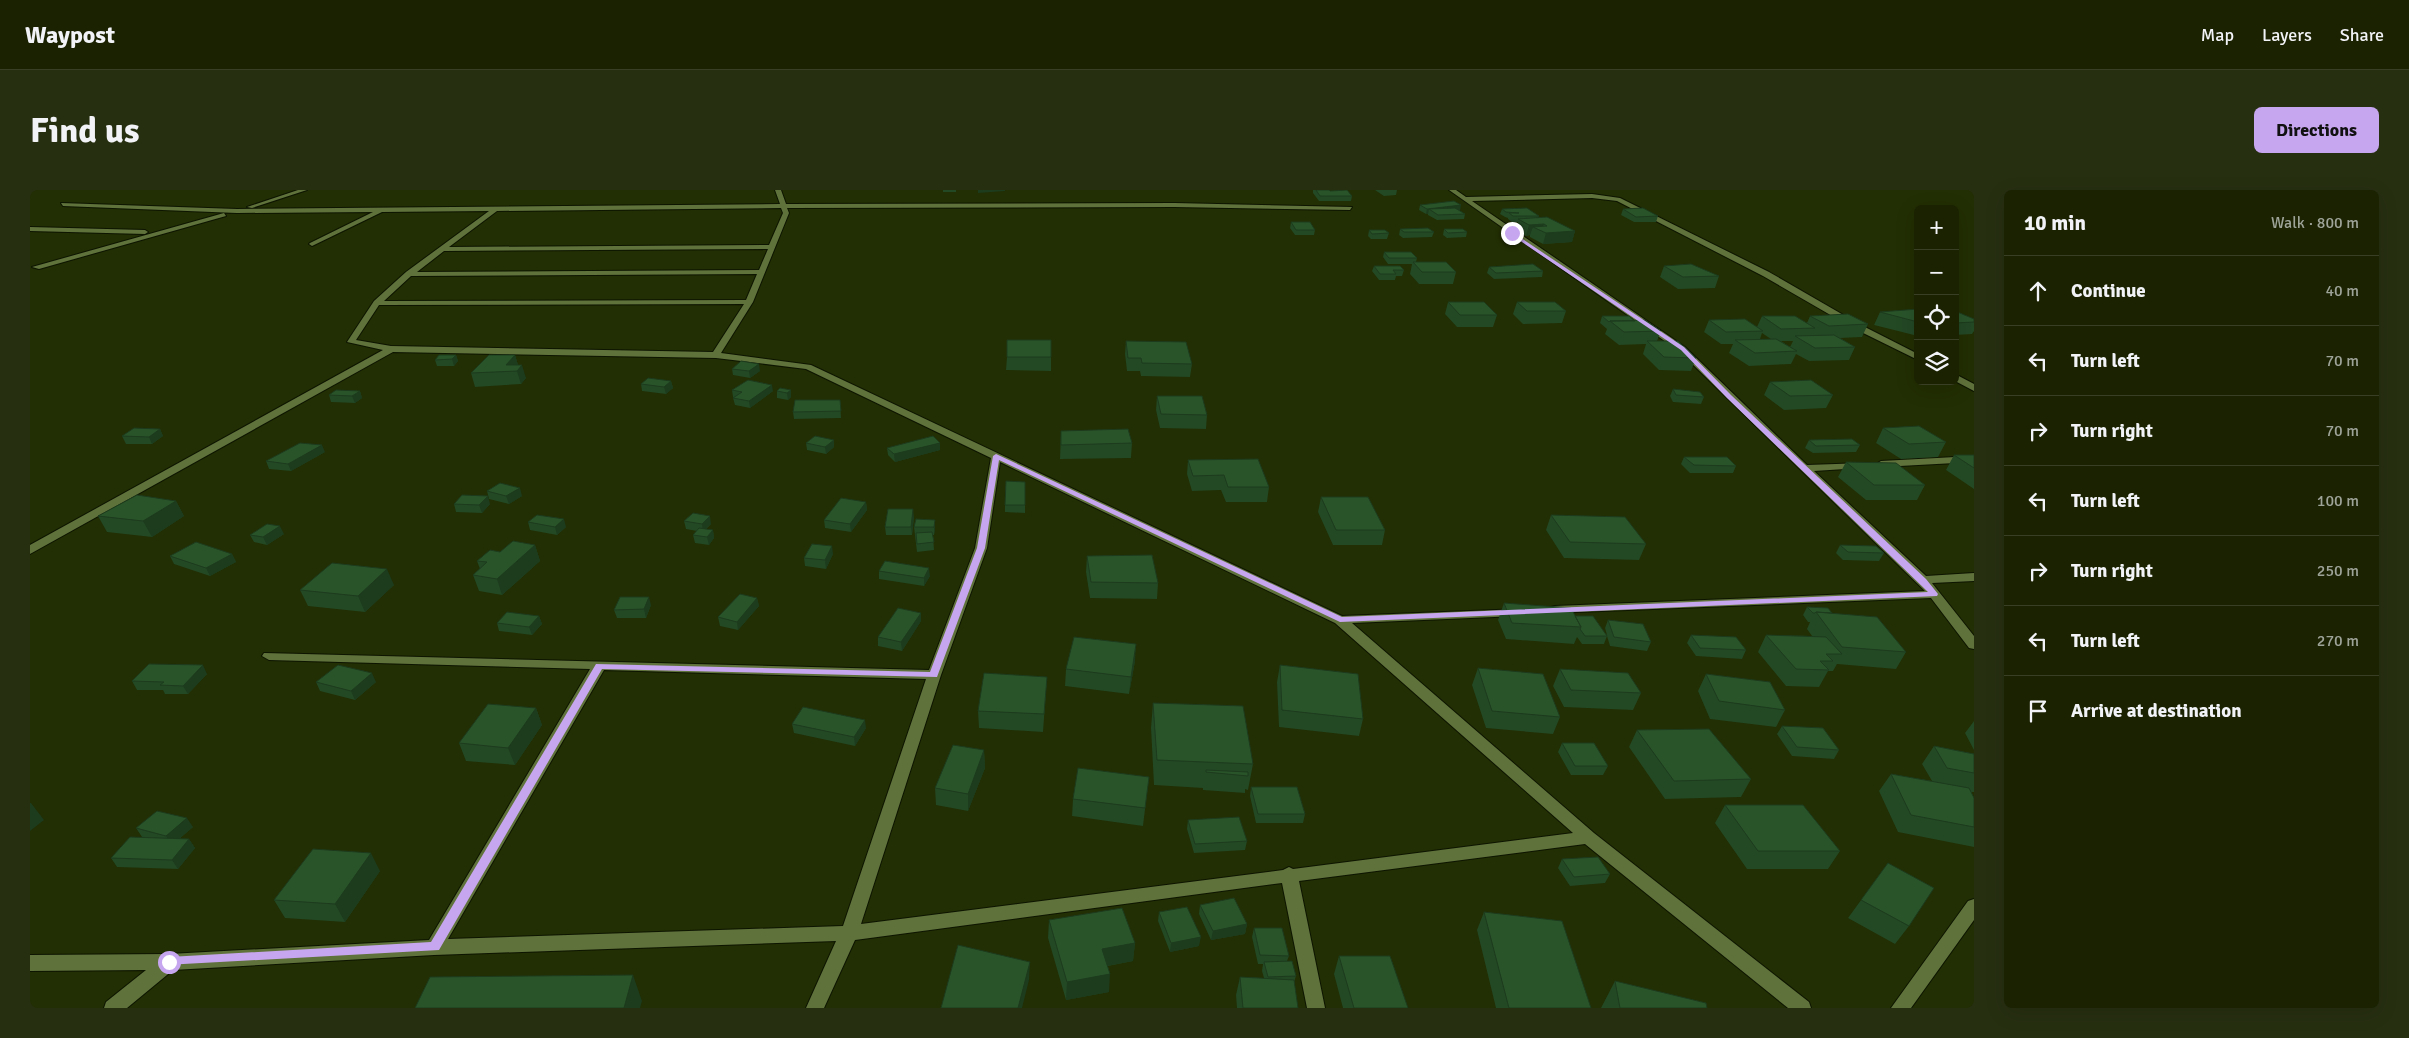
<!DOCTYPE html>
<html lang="en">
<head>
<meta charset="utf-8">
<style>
	:root { --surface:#1a2202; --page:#272f11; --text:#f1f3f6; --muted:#9fa499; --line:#383f24; --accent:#c7a6f0 }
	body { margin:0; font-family:Signika,sans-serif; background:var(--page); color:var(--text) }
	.controls { position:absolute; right:15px; top:15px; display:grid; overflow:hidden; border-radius:8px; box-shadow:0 5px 20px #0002 }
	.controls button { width:45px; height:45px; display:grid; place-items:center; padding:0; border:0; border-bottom:1px solid var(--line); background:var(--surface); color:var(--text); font:25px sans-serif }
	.stop { position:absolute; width:15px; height:15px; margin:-11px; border:4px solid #c7a6f0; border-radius:50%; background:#fff }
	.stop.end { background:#c7a6f0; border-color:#fff; box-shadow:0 1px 5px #0008 }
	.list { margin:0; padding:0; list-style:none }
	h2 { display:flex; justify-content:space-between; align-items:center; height:65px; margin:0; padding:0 20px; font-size:21px }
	h2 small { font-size:16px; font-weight:400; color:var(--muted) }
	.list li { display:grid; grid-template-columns:32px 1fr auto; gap:15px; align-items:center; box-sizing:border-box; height:70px; padding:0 20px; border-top:1px solid var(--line) }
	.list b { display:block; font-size:19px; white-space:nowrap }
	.list em { font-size:16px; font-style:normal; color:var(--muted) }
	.icon { flex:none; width:28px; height:28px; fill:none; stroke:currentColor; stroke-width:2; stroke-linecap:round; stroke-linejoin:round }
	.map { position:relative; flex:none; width:1944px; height:818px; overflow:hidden; border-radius:8px }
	header { display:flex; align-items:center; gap:30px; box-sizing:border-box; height:70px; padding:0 25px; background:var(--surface); border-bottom:1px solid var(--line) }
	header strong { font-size:24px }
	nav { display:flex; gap:28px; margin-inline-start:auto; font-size:18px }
	.intro { display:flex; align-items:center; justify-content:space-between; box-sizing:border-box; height:120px; padding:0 30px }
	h1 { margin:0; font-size:35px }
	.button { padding:12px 22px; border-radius:8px; background:var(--accent); color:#111; font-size:18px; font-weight:700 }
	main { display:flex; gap:30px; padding:0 30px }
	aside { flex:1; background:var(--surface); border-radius:8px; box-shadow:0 5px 20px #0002 }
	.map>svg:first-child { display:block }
</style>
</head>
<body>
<header>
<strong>Waypost</strong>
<nav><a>Map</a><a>Layers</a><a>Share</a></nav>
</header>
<div class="intro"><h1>Find us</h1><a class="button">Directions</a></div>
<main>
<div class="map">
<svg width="1944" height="818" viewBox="0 0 1944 818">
	<rect width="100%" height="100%" fill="#222e03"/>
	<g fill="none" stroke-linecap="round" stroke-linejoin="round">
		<g stroke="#0d1500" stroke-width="2">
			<path id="street" d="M268,0H277L222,18L217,17Z
				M745,0H751L756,14L1144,13L1322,17L1320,20L1144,17L757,18L759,23L723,112L691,163L781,175L1312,426L1492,419L1494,422L1488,426L1322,433L1564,643L1779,812L1781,818H1758L1555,654L1269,691L1295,818H1277L1252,693L825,750L794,818H776L806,751L404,765L143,780L97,818H74L76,812L116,780L0,781V765L139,764L399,750L560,479L239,470L232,466L234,463L899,480L945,358L961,268L776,179L686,168L363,162L0,364V355L353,160L317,152L344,111L376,82L459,21L352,22L282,56L279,54L280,53L343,22L207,23L33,16L31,13L207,19L750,14ZM751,18L753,23L739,55L419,57L467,21ZM738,59L729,80L387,82L414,61ZM727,84L716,110L354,111L381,86ZM714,114L683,162L361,156L326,150L349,115ZM970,272L1305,433L1543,643L1263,679L1259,677L1253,680L831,734L911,485L957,358ZM574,480L896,489L813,736L418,749Z
				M1419,0H1426L1436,7L1562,4L1590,8L1739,82L1829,134L1888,164V170L1823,138L1733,86L1587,11L1562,8L1442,11L1655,157L1777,275L1835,273L1836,275L1831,278L1784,281L1896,386L1944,383V391L1902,393L1944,446V459L1939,458L1901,408L1521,423L1519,420L1521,417L1525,416L1895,401L1649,161Z
				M194,23L196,26L9,79L2,77Z
				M0,37L115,40L118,42L115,44L0,41Z
				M1925,184L1944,194V201L1925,191Z
				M1944,266V272L1851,277L1846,274L1851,271Z
				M1944,709V730L1881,818H1861L1938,711Z"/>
		</g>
		<use href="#street" fill="#60723b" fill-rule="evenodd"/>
	</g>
	<path fill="#234824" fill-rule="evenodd" d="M913,0H926V2H913Z
		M1283,0H1299L1300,1L1322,6L1321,11H1289L1283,3Z
		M1345,0H1367L1366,5L1354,6Z
		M1390,15L1430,21L1435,24L1434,29L1407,30L1398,25V24H1396L1389,20Z
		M1472,19L1509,26L1508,28L1545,41L1542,52L1513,54L1500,47V45L1496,46L1485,40L1488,32H1482L1478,29V28L1475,27L1470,24Z
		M1593,19L1628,26L1626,32H1604L1591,25Z
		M1261,32L1285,40L1284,45H1265L1260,38Z
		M1370,39L1404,42L1402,47L1373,48L1369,45Z
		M1414,39L1437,42L1436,47L1417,48L1413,45Z
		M1339,40L1359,43L1357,49H1341L1338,46Z
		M1354,62L1387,68L1386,72L1426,82L1423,94H1389L1380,84L1382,74H1358L1353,67Z
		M1344,76L1374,80L1372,86H1366L1365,90H1349L1342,81Z
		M1634,76L1689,86L1685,98L1648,99L1630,87Z
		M1459,77L1513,81L1512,87L1464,89L1457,83Z
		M1418,112L1467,125L1463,137H1427L1415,124Z
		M1487,112L1536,121L1532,133L1493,134L1483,124Z
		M1888,119V146L1844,135L1850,122Z
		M1925,121L1944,129V141L1942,144L1925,145Z
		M1572,126L1605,131L1631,141L1627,151L1666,168L1661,181L1629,180L1613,164L1616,154L1589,155L1575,144L1577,139L1570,133Z
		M1732,126L1777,133L1780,126L1838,134L1832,147L1810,148L1825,157L1819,170L1779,171L1766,164L1761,174L1719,176L1699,163L1703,154H1691L1674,142L1679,130L1727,137ZM1732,143L1741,149H1730ZM1751,151H1763L1760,157Z
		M1096,151L1162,174L1160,187L1111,186L1110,181H1097L1095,164Z
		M426,165L428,171L424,176H407L405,170Z
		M485,165L488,175L496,188L491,194L445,197L441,183Z
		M977,167H1021V181L976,180Z
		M702,179L730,181L720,188L703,185Z
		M641,191L643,198L636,204L612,201L611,194Z
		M1740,192L1803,205L1796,218L1754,220L1734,205Z
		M1643,199L1674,207L1671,214L1643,212L1640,206Z
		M702,200L743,201L720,218L705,215L703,208L704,207H703Z
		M761,200V207L758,210L747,208V201Z
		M330,201L332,208L325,213L301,212L299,205Z
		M1127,206L1177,225L1176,239L1130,238L1126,220Z
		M810,210L811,228L764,229L763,222Z
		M1853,238L1916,252L1908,267L1871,269L1846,253Z
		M130,239L133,246L122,254H96L92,246Z
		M1031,241L1102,253L1101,268L1030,269Z
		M804,250V257L796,264L777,260L776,253Z
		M1779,250L1830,255L1826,262L1783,263L1775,258Z
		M857,258L910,260L865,272L858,265Z
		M295,262L261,281L239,279L236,271Z
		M1924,265H1944V299L1916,280Z
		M1654,267L1706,276L1703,283H1660L1651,274Z
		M1158,270L1239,297L1237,312H1196L1191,300L1162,301L1157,284Z
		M1816,272L1895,295L1887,310H1836L1808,287Z
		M995,292V323L975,322V315Z
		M457,301L492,306L479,314L459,309Z
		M1291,307L1355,340L1352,355H1303L1288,322Z
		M146,311L154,326L122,347L77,342L68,326Z
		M836,312L837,320L821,342L795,338L794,330Z
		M424,314H460L452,323L426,322Z
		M1521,325L1616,354L1609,370L1534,368L1516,340Z
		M884,327L882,345H856L855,337Z
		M886,329L905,338L904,345H903L904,360L887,362L884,337Z
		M654,331L681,334L676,339L683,340L684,348L679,355L665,353L663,345L667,341L656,339Z
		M498,332L536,337L527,345L500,340Z
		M254,344L237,355L224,352L220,345Z
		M505,355L510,371L472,405L449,401L443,385L450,379L447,371L470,362Z
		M1810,355L1854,363L1849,371L1813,370L1806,363Z
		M202,364L206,372L180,386L144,374L140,366Z
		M803,364L796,379L775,376L774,368Z
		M1057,366L1128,393L1127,409L1060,408L1056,382Z
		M849,381L900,386L894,396L849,389Z
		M364,395L335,422L278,416L270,400Z
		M727,408L729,416L708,440L690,436L688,427Z
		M1474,413L1545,426L1577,445L1575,438L1578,430L1621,452L1617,461L1580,456L1577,446L1574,454H1552L1547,447L1544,454L1476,449L1468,430Z
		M621,415L616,428H587L584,420Z
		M1777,417L1802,424L1876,462L1866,479L1807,474L1803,481H1798L1789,497L1756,496L1728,462L1736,445L1782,446L1777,439L1780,432H1778L1773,425Z
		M891,423V431L872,461L848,456V447Z
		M509,426L512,434L502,445L469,441L467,433Z
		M1661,445L1716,460L1712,469L1666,466L1657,453Z
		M1105,471L1099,504L1035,496L1036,479Z
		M1250,475L1333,529L1329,546L1249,537L1247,492Z
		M1448,478L1530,527L1523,544L1456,538L1442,495Z
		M1530,479L1611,503L1603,520L1534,517L1523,496Z
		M177,484L158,504H135L133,500H107L102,491Z
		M1676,484L1755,520L1746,537L1680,529L1668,501Z
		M1017,487L1013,542L949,538L948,521Z
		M286,492H346L325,510L290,501Z
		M1123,513L1223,574L1218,600L1215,599V603L1173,600V598L1124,595L1121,538Z
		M506,518L512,535L485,575L436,571L429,553Z
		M1944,531V560L1935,543Z
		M762,534L836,538L825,556L764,543Z
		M1752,536L1809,560L1804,569L1762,566L1747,544Z
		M1607,540L1721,589L1711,607L1635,609L1599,557Z
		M1532,553L1578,576L1573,585H1541L1528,562Z
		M1904,556L1944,564V602H1941L1944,608V657L1868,642L1849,601L1861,584L1902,591L1892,574Z
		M954,560L955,578L938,621L906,615L905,598Z
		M1119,587L1113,636L1042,626L1043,609Z
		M1221,597L1275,624L1273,633H1226L1220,606Z
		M1695,615L1810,661L1798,679H1717L1685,633Z
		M1158,630L1217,651L1215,660L1164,663L1157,639Z
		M163,637L149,649H159L165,658L148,679L87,677L81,668L112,647L106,638Z
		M1532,669L1580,684L1575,693L1540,696L1528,678Z
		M1858,673L1879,736L1865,754L1818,728Z
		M350,681L315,732L255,728L244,710Z
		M1170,715L1217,734L1215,744L1181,750L1169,724Z
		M1129,722L1169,756L1140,762L1128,731Z
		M1454,722L1561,818H1466L1447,740Z
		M1019,730L1105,753L1103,771L1078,776L1079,802L1036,810L1018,748Z
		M1224,738L1259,766L1257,771L1266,786L1264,792L1268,818H1207L1206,805L1210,787L1234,788L1232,781L1233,774H1228L1222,747Z
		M1309,766L1378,818H1313L1304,784Z
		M1585,791L1677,818H1571Z"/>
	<path fill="#1d3b1d" d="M948,0H975V1L948,3Z
		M1431,15L1430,21L1399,19L1398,24H1396L1397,19Z
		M1514,34L1511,41L1503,37L1500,45L1496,46L1499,35Z
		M1545,41L1542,52L1513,54L1516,43Z
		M426,165L428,171L424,176L422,169Z
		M485,165L489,178L476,175Z
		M729,174L730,181L720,188L719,181Z
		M492,175L496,188L491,194L487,181Z
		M641,191L643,198L636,204L634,197Z
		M742,195L743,201L720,218L719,211Z
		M761,200V207L758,210L757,203Z
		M330,201L332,208L325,213L322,206Z
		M130,239L133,246L122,254L119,247Z
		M804,250V257L796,264L795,257Z
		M910,253V260L865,272L864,264Z
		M292,255L295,262L261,281L258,274Z
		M490,298L492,306L479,314L476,306Z
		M458,306L460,314L452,323L449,315Z
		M146,311L154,326L122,347L113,331Z
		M836,312L837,320L821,342L820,334Z
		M883,319L884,327L882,345L881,337Z
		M680,326L681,334L673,342L672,334Z
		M534,329L536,337L527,345L525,337Z
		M905,330V338L904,345V337Z
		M250,336L254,344L237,355L233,347Z
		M683,340L684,348L679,355L677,347Z
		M505,355L510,371L472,405L467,389Z
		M802,356L803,364L796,379L795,370Z
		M202,364L206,372L180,386L176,378Z
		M899,378L900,386L894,396V388Z
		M357,379L364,395L335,422L328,406Z
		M619,407L621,415L616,428L614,419Z
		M727,408L729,416L708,440L707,432Z
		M891,423V431L872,461L871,452Z
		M509,426L512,434L502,445L499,437Z
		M1106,454L1105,471L1099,504L1101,487Z
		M173,475L177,484L158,504L153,496Z
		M342,483L346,492L325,510L321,501Z
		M506,518L512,535L485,575L478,558Z
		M835,530L836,538L825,556L824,547Z
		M954,560L955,578L938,621V604Z
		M0,613H1L14,630L0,641Z
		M157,628L163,637L142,655L136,646Z
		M159,649L165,658L148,679L142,670Z
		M341,663L350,681L315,732L305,714Z
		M1217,734L1215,744L1181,750L1183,741Z
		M1171,747L1169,756L1140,762L1141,753Z
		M1105,753L1103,771L1071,777L1072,759Z
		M1000,772L999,790L992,818H988Z
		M1080,784L1079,802L1036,810L1037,792Z
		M603,785L612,811L610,818H594Z"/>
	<path fill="#29542a" stroke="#1d3b1d" d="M1286,0H1299L1300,1L1317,0L1322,6H1290Z
		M1424,11L1431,15L1397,19L1390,15Z
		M1425,18L1435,24L1408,25L1399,19Z
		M1497,18L1509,26H1483L1479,23H1489L1476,22L1472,19Z
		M1613,18L1628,26L1606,27L1593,19Z
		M1517,27L1545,41L1516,43L1503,37L1517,36L1514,34L1499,35L1488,29Z
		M1261,32H1280L1285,40H1266Z
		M1398,38L1404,42H1374L1370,39Z
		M1414,39H1433L1437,42L1418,43Z
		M1339,40H1355L1359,43L1342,44Z
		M1354,62H1381L1387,68H1359Z
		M1383,72H1416L1426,82H1392Z
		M1503,74L1513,81L1466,83L1459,77Z
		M1661,74L1689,86L1653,87L1634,76Z
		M1344,76H1370L1374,80H1363L1366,84H1350Z
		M1418,112H1454L1467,125H1430Z
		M1487,112H1525L1536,121H1497Z
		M1888,119V132L1850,122Z
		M1925,121L1944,129V132L1925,133Z
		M1818,124L1838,134L1799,136L1780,126Z
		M1572,126H1599L1605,131H1580L1579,132Z
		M1732,126H1765L1785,138L1751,139Z
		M1715,129L1733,141L1696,142L1679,130Z
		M1615,130L1631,141L1594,142L1580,131Z
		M1804,145L1825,157L1785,158L1765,146Z
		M1746,149L1767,161L1725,163L1705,150Z
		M977,150H1021V167H977Z
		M1096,151L1156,152L1162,174L1112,173L1111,168H1098Z
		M1617,151H1648L1666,168L1634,167Z
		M409,165H426L422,169L405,170Z
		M459,165H485L476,175H492L487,181L441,183Z
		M711,171L729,174L719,181L702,179Z
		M618,188L641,191L634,197L611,194Z
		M718,190L742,195L719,211L703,208L712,202L702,200Z
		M1781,190L1803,205L1760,206L1740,192Z
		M750,198L761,200L757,203L747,201Z
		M1643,199L1670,202L1674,207L1646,205Z
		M306,200L330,201L322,206L299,205Z
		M1127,206H1172L1177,225L1131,224Z
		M765,210H810L811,221L763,222Z
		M1889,236L1916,252L1879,254L1853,238Z
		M104,238L130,239L119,247L92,246Z
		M1098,239L1102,253L1031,255V241Z
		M785,246L804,250L795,257L776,253Z
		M903,246L910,253L864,264L857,258Z
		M1822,249L1830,255L1786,256L1779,250Z
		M270,253L292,255L258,274L236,271Z
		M1924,265H1944V278Z
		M1654,267H1697L1706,276L1664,275Z
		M1228,269L1239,297H1198L1194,285L1163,286L1158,270Z
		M1816,272L1866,273L1895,295H1844Z
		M976,291L995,292V315H975Z
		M470,293L490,298L476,306L457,301Z
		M107,305L146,311L113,331L68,326Z
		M432,305L458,306L449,315L424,314Z
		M1291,307H1338L1355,340H1306Z
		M811,308L836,312L820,334L794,330Z
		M858,319H883L881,337H855Z
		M663,323L680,326L672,334L654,331Z
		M507,325L534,329L525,337L498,332Z
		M1521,325L1595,327L1616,354L1540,352Z
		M886,329L905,330L904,337H884Z
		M237,334L250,336L233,347L220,345Z
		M669,338L683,340L677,347L663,345Z
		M902,342L904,352L887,354L886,343Z
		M483,351L505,355L467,389L443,385L457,372L447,371L460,360L470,362Z
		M166,352L202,364L176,378L140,366Z
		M782,354L802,356L795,370L774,368Z
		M1810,355L1846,356L1854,363L1818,362Z
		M1122,365L1128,393L1061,392L1057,366Z
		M855,371L899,378L894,388L849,381Z
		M302,373L357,379L328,406L270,400Z
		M710,404L727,408L707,432L688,427Z
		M590,407H619L614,419L584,420Z
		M1474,413L1541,418L1551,437L1482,433Z
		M1777,417L1798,418L1802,423L1786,422L1785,423H1783Z
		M868,418L891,423L871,452L848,447Z
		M477,422L509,426L499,437L467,433Z
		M1786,422L1847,427L1876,462L1812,457Z
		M1545,426H1563L1577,446H1555L1550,439L1551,437Z
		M1578,430L1613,434L1621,452L1584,447Z
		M1661,445L1706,447L1716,460L1670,458Z
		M1736,445L1796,447L1812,464H1796L1803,471H1790L1799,480L1766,479Z
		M1044,447L1106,454L1101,487L1036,479Z
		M119,474L173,475L153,496L130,495L134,492L102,491Z
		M308,475L342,483L321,501L286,492Z
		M1250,475L1328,484L1333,529L1252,520Z
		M1448,478L1513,484L1530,527L1462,521Z
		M1530,479L1598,483L1611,503L1541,500Z
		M954,483L1017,487L1014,524L948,521Z
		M1676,484L1740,492L1755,520L1689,511Z
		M1123,513L1213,516L1223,574L1127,570Z
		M458,514L506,518L478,558L429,553Z
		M773,517L835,530L824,547L762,534Z
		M1752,536L1793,538L1809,560L1767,557Z
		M1679,539L1721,589L1644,591L1607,540Z
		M1532,553H1564L1578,576H1545Z
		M923,555L954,560L938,604L905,598Z
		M1904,556L1944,564V583L1917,578Z
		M1048,578L1119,587L1115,618L1043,609Z
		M1176,580L1218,582V586L1176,582Z
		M1861,584L1939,598L1944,608V637L1881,625Z
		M1221,597H1267L1275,624H1228Z
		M1695,615H1773L1810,661H1728Z
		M127,621L157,628L136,646L106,638Z
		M1209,627L1217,651L1165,654L1158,630Z
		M100,647L159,649L142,670L81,668Z
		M283,659L341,663L305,714L244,710Z
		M1568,667L1580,684L1544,687L1532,669Z
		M1858,673L1904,698L1879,736L1831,710Z
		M1204,708L1217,734L1183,741L1170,715Z
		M1157,717L1171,747L1141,753L1129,722Z
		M1092,718L1105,753L1072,759L1080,784L1037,792L1019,730Z
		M1454,722L1532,731L1561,818H1479Z
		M1224,738H1252L1259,766L1230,765Z
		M928,755L1000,772L988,818H911Z
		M1309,766H1360L1378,818H1324Z
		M1262,771L1266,786L1238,787L1234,772Z
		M603,785L594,818H385L400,787Z
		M1210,787L1264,790L1268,818H1213Z
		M1585,791L1676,813L1677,818H1590Z"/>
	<path fill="#c7a6f0" d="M1482,42L1654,157L1701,205L1896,389L1908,404L1907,406L1310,432L969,270L955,358L907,487L572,479L409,760L135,775V768L139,767L401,752L566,474L900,482L947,358L963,266L966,264L1312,427L1898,402L1697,208L1651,160L1480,44Z"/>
</svg>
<div class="controls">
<button>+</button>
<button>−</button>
<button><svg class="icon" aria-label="locate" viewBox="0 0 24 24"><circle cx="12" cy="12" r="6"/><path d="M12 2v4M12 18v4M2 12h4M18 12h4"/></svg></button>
<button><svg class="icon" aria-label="layers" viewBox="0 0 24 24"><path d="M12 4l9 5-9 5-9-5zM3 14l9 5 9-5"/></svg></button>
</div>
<div class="stop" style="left:139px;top:772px"></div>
<div class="stop end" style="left:1482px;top:43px"></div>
</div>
<aside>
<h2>10 min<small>Walk · 800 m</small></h2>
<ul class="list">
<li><svg class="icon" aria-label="ahead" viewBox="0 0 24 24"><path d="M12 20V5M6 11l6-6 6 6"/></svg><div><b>Continue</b></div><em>40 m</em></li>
<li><svg class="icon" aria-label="left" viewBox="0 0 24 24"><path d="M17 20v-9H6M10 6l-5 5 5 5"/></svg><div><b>Turn left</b></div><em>70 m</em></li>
<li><svg class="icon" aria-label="right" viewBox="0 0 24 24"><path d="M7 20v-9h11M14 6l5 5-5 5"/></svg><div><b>Turn right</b></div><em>70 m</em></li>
<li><svg class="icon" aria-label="left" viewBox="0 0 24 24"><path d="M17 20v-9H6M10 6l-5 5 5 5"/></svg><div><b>Turn left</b></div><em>100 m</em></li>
<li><svg class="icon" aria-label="right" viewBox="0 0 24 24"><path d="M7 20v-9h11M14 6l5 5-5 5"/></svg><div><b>Turn right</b></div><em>250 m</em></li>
<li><svg class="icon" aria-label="left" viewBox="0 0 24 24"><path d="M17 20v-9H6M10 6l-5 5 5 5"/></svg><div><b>Turn left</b></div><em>270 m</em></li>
<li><svg class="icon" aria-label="arrive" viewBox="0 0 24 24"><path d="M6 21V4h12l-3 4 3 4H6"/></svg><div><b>Arrive at destination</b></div></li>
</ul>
</aside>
</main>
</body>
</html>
